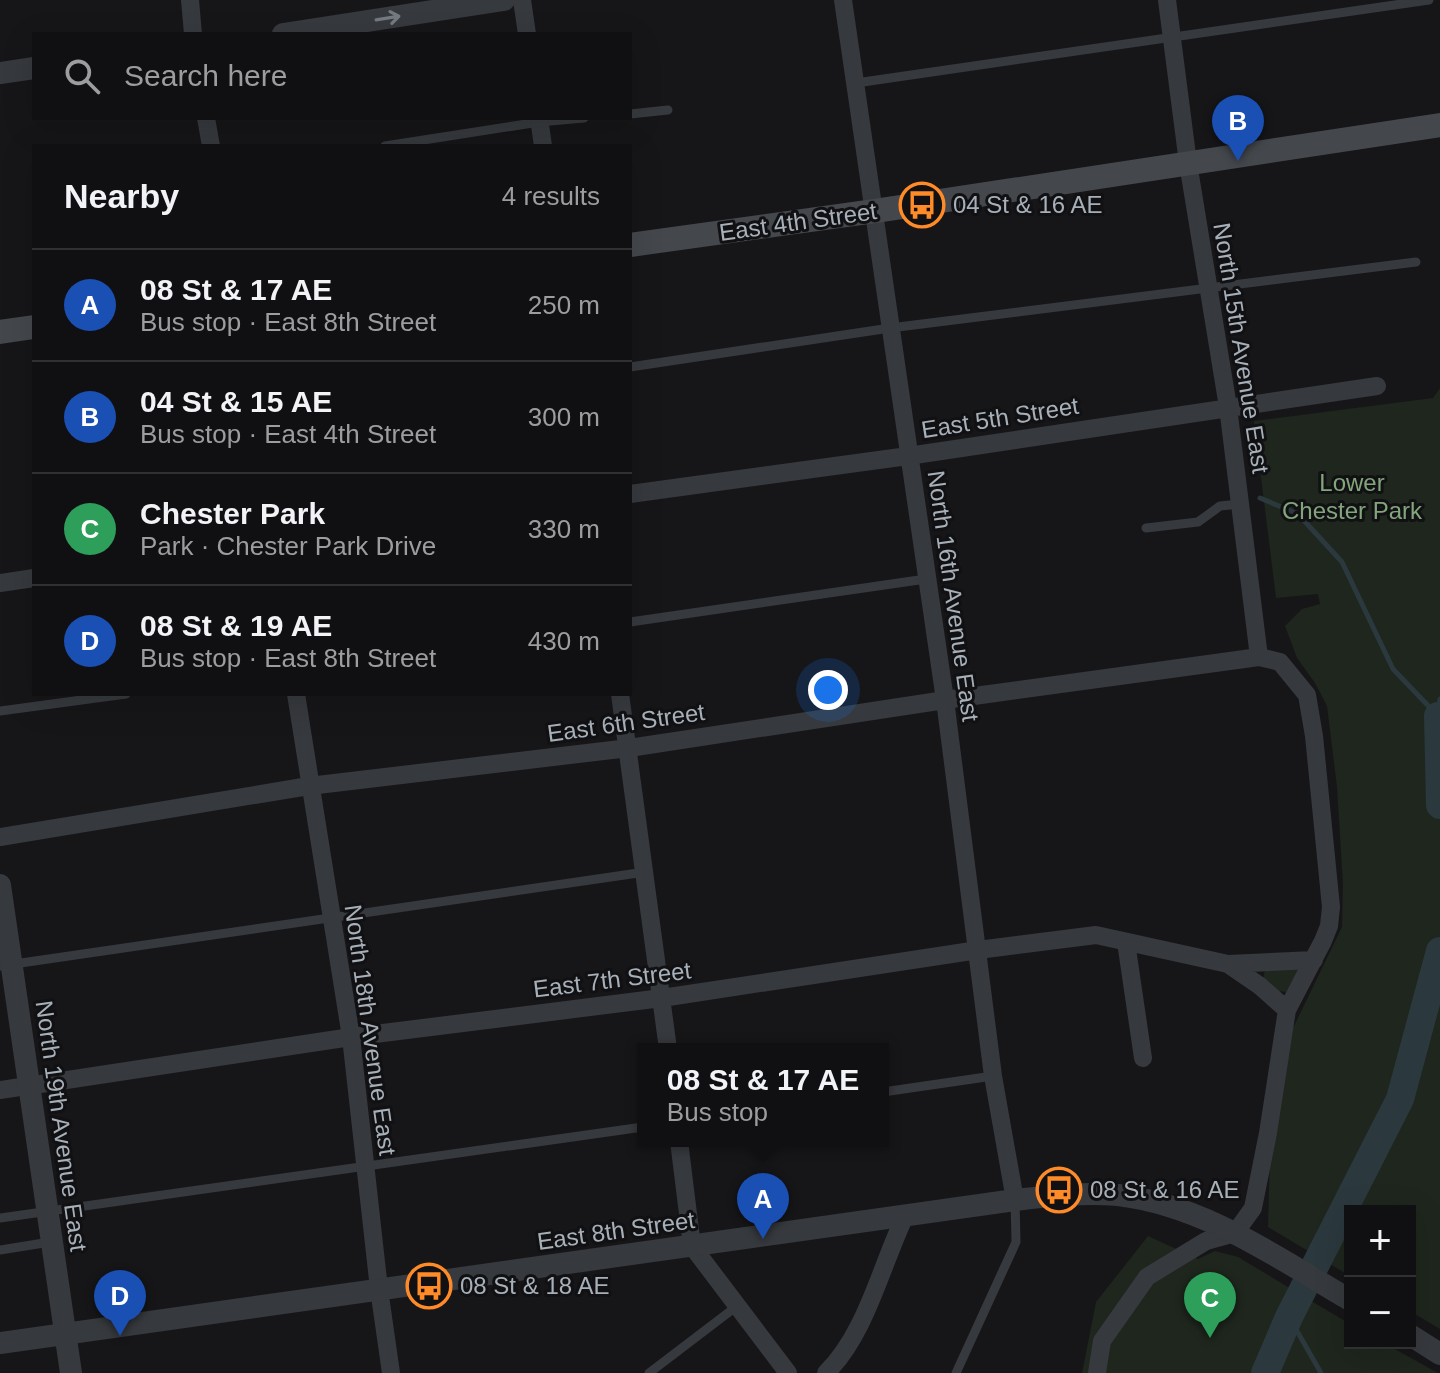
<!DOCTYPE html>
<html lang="en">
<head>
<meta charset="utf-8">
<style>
	:root { --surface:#101012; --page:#1e1e20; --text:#f1f3f6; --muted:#9c9d9f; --line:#303032; --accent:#0f766e }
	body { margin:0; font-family:Helvetica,sans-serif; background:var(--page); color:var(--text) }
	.controls { position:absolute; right:24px; bottom:24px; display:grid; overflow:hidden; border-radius:0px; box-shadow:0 8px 32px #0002 }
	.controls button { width:72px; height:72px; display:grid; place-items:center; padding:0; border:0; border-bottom:2px solid var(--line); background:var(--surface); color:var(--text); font:40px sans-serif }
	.you { position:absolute; left:828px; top:690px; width:28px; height:28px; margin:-20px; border:6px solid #fff; border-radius:50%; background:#1a73e8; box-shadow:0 0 0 12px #1a73e833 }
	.badge { display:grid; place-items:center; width:52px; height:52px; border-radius:50%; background:var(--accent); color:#fff; font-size:26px; font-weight:700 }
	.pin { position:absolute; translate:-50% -66px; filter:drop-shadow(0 2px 4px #0008) }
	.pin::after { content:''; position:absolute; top:42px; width:28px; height:24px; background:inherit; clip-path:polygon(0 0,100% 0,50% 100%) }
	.popup { position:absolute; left:637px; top:1043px; width:252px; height:104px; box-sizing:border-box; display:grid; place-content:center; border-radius:0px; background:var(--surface); filter:drop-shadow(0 2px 6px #0005); font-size:26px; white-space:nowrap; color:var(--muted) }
	.popup b { font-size:30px; color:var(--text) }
	.popup::after { content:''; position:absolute; left:50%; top:100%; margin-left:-16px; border:16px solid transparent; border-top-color:var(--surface) }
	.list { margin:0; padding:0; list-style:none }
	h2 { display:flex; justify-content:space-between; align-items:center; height:104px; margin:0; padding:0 32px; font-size:34px }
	h2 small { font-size:26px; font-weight:400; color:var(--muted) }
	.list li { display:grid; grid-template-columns:52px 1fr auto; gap:24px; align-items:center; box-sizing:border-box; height:112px; padding:0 32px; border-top:2px solid var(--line) }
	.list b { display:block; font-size:30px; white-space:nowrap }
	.list p { margin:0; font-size:26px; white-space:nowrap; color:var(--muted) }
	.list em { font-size:26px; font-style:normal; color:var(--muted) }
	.icon { flex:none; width:44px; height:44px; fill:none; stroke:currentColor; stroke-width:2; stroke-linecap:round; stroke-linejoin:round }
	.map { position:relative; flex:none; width:1440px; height:1373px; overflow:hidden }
	.search { position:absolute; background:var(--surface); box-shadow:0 8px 32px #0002; left:32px; top:32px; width:600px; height:88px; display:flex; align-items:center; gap:20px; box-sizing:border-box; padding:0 28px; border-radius:0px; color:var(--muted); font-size:30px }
	.panel { position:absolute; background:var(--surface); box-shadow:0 8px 32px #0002; left:32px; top:144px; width:600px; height:552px; border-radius:0px }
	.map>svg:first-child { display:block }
</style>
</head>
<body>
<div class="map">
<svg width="1440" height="1373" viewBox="0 0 1440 1373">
	<rect width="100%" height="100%" fill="#161618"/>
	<path fill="#1e261d" d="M1440,388V1329L1410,1311V1211H1350V1276L1268,1227L1270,1154L1293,1028L1342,927L1343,884L1337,787L1327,706L1315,683L1297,658L1285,626L1302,609L1320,604L1318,594L1276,598L1254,421L1433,398Z
		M1295,966L1299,971L1286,992L1277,991L1263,979L1265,970Z
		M1148,1236L1198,1259L1215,1251L1238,1257L1350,1324V1343H1384L1438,1373H1082L1096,1302Z"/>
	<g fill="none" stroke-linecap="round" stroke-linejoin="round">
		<path stroke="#2b383d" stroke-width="5" d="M1260,498L1298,514L1342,562L1393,669L1438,716
			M1438,715L1440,699
			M1289,1317L1321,1373"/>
		<path stroke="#2b383d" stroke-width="28" d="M1438,716L1440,805
			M1265,1373L1289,1317L1400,1099L1440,951"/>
		<path stroke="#36393d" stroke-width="9" d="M856,83L1429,0
			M630,114L668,110
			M385,146L539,122L584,118
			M630,367L890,328L1416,262
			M1146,528L1198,522L1220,506L1240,504
			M630,622L926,579
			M0,711L126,694
			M0,966L645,872
			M883,1092L993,1076
			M0,1218L643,1127
			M0,1250L50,1242
			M649,1373L737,1306
			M956,1373L1016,1242L1015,1200"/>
		<path stroke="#36393d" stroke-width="18" d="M190,0L193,34
			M522,0L527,34
			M843,0L945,700L993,1076L1015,1200
			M206,118L211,146
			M539,118L543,146
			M630,494L908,456L1377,386
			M0,583L34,578
			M296,694L351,1037L379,1289L391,1373
			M620,694L668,1049
			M0,837L309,786L629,748L945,700L1259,657
			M1126,942L1143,1058
			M1228,964L1260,986L1287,1010
			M0,1090L351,1037L662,998L978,950L1096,935L1228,964L1314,960
			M679,1141L692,1246L788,1373
			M826,1373C866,1334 881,1266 905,1216
			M1097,1373L1102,1341L1147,1277L1206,1241L1235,1233L1253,1208L1268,1133L1287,1010L1323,941L1329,926L1331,907L1314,736L1307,695L1280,662L1259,657L1228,407L1188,163L1167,0"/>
		<path stroke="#36393d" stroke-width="22" d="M283,34L504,0
			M0,73L34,68
			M0,885L71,1373
			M1410,1335L1440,1354
			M0,1343L1015,1200C1049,1196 1084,1192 1118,1195C1204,1205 1278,1258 1350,1300"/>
		<path stroke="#44484d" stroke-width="24" d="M630,245L875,211L1440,125
			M0,332L34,327"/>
	</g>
	<defs><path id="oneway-shaft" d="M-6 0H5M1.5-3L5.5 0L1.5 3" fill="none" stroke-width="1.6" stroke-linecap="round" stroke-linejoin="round" transform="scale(2)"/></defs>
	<use stroke="#747a81" href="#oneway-shaft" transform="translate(388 18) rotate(-9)"/>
	<defs>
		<g id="bus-ring" transform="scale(2.3)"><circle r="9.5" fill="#111113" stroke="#fe8a28" stroke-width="1.5"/><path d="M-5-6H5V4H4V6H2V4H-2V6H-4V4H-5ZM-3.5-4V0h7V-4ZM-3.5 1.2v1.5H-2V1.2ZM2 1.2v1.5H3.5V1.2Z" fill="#fe8a28"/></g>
	</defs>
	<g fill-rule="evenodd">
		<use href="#bus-ring" x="922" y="205"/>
		<use href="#bus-ring" x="1059" y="1190"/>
		<use href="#bus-ring" x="429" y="1286"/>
	</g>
	<g text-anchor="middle" stroke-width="6" stroke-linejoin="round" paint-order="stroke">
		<g font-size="24" fill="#a7b0b9" stroke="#111113" text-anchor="start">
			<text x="953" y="213">04 St &amp; 16 AE</text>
			<text x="1090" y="1198">08 St &amp; 16 AE</text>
			<text x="460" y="1294">08 St &amp; 18 AE</text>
		</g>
		<g font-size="24" fill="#a7b0b9" stroke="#111113">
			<text transform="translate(798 222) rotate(-8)" y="8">East 4th Street</text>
			<text transform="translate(1241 348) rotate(81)" y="8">North 15th Avenue East</text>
			<text transform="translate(1000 418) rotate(-9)" y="8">East 5th Street</text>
			<text transform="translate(953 596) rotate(82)" y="8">North 16th Avenue East</text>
			<text transform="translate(626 723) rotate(-8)" y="8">East 6th Street</text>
			<text transform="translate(612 980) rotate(-7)" y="8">East 7th Street</text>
			<text transform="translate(370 1030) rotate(82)" y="8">North 18th Avenue East</text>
			<text transform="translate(61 1126) rotate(82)" y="8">North 19th Avenue East</text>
			<text transform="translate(616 1231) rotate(-8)" y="8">East 8th Street</text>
		</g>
		<g font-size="24" fill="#82a57c" stroke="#111113">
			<text x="1352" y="491">Lower<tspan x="1352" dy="28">Chester Park</tspan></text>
		</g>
	</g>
</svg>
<div class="controls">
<button>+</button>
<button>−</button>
</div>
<div class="you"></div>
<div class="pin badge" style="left:763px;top:1239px;background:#1a4fb4">A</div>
<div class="popup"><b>08 St &amp; 17 AE</b>Bus stop</div>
<div class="pin badge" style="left:1238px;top:161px;background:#1a4fb4">B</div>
<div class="pin badge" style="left:1210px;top:1338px;background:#2e9e5b">C</div>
<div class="pin badge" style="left:120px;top:1336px;background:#1a4fb4">D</div>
<div class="search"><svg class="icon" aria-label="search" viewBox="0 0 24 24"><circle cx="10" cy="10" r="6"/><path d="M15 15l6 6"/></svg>Search here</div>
<section class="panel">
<h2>Nearby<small>4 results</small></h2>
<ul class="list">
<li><span class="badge" style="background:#1a4fb4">A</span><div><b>08 St &amp; 17 AE</b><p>Bus stop · East 8th Street</p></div><em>250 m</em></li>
<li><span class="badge" style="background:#1a4fb4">B</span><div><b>04 St &amp; 15 AE</b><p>Bus stop · East 4th Street</p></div><em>300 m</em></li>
<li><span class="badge" style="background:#2e9e5b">C</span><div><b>Chester Park</b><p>Park · Chester Park Drive</p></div><em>330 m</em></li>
<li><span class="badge" style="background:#1a4fb4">D</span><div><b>08 St &amp; 19 AE</b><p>Bus stop · East 8th Street</p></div><em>430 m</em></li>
</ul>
</section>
</div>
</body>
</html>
